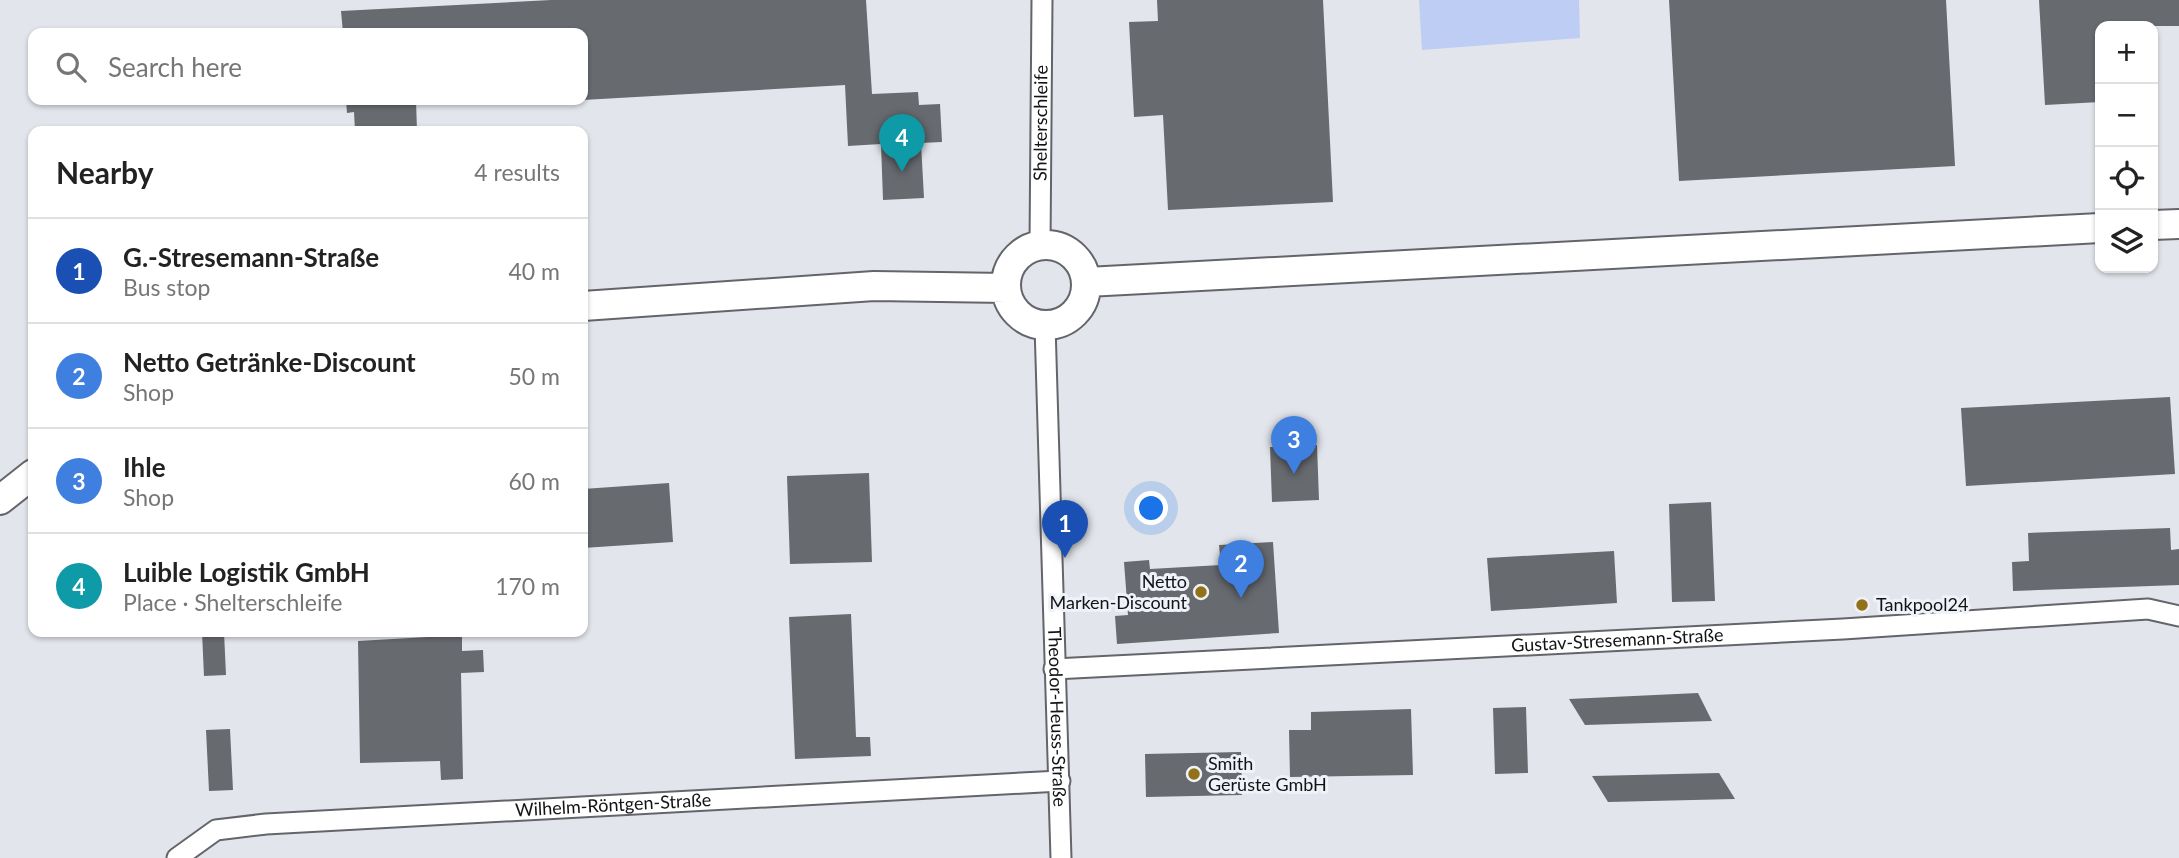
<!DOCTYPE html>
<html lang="en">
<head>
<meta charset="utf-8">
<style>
	:root { --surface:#fff; --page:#f6f6f6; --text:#222; --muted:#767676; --line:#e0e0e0; --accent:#2563eb }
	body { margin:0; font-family:Lato,sans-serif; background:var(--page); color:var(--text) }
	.controls { position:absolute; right:21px; top:21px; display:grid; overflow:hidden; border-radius:14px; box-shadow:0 2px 5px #0004 }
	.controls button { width:63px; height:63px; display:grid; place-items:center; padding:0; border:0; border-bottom:2px solid var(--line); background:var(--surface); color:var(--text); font:35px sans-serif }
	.you { position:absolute; left:1152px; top:509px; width:24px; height:24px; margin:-18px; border:5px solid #fff; border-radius:50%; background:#1a73e8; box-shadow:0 0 0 10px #1a73e833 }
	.badge { display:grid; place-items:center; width:46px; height:46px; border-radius:50%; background:var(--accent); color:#fff; font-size:23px; font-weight:700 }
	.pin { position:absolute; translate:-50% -58px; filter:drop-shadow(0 2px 4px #0008) }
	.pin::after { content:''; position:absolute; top:37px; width:24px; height:21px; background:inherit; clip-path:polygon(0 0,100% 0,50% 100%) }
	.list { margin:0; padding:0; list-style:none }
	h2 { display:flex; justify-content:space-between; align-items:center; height:91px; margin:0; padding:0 28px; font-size:30px }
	h2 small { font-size:23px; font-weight:400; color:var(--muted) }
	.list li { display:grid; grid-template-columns:46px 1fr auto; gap:21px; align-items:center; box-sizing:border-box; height:105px; padding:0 28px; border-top:2px solid var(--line) }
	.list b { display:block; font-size:26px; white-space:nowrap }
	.list p { margin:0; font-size:23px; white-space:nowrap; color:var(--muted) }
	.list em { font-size:23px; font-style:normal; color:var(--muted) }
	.icon { flex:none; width:38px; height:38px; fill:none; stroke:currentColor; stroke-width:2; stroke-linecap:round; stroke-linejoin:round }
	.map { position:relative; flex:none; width:2179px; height:858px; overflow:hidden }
	.search { position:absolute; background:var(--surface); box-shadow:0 2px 5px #0004; left:28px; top:28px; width:560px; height:77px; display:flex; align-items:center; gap:18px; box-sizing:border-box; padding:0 24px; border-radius:14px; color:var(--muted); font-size:26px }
	.panel { position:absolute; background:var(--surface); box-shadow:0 2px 5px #0004; left:28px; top:126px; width:560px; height:511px; border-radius:14px }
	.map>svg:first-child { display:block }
</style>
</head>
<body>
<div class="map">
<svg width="2179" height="858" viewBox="0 0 2179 858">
	<rect width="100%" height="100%" fill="#e2e5eb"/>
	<path fill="#becdf3" d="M1419,0H1579L1580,38L1422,50Z"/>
	<path fill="#676a6f" d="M551,0H866L872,94L918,92L919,105L940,104L942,142L921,143L924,198L883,200L881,144L848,146L845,85L583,100V33H343L341,11Z
		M1157,0H1323L1333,202L1168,210L1163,115L1134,117L1129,22L1158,21Z
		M1669,0H1946L1955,166L1679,181Z
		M2039,0H2179V26H2100V102L2045,105Z
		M346,100H416L417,131H355L354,112L347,113Z
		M2170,397L2175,474L1966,486L1961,408Z
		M1317,445L1319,500L1272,502L1270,447Z
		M869,473L872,562L790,564L787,476Z
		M669,483L673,542L583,548V489Z
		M1711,502L1715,601L1672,602L1669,504Z
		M2170,528L2171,550L2179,549V585L2013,591L2012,562L2029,561L2028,533Z
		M1273,542L1279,633L1117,644L1115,616L1128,615L1124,562L1149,560L1150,569L1221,565L1219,545Z
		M1614,551L1617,603L1491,611L1487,558Z
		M851,614L856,737H870L871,756L795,759L789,617Z
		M202,632H224L226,675L204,676Z
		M462,635V651L483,650L484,672L461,673L463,779L441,780L440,761L360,763L358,641Z
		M1698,693L1712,721L1585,725L1569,699Z
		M1526,707L1528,773L1495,774L1493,708Z
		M1411,709L1413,775L1290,777L1289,730H1311V712Z
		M230,729L233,790L209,791L206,730Z
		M1241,752L1242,795L1146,797L1145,754Z
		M1719,773L1735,799L1608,802L1592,776Z"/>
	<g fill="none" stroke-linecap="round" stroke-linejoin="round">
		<g stroke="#63656a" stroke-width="23">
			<g id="minor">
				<path id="s1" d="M1040,245L1042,0"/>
				<path id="s2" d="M1045,325L1061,858"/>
				<path id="s3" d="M1054,669L1843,629L2148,609L2179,616"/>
				<path id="s4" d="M177,858L216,830L266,824L1060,781"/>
			</g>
		</g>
		<g stroke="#63656a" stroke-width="32">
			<path id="secondary" d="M2153,225L2179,224
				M1006 285a40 40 0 1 1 80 0a40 40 0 1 1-80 0Z
				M1087,282L2100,228
				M583,306L874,286L1006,288
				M0,500L33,474"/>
		</g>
		<use href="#minor" stroke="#fff" stroke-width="19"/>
		<use href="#secondary" stroke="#fff" stroke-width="28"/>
	</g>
	<g fill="#917218" stroke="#eff2f8" stroke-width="2.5">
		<circle cx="1201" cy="592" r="7"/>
		<circle cx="1862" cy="605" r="7"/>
		<circle cx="1194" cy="774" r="7"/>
	</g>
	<g text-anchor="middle" stroke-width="6" stroke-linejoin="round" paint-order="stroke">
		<g font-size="18" fill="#121315" stroke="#eff2f8">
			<text dy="6" stroke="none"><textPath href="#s1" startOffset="122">Shelterschleife</textPath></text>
			<text dy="6" stroke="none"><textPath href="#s3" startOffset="564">Gustav-Stresemann-Straße</textPath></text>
			<text dy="6" stroke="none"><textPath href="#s2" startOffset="392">Theodor-Heuss-Straße</textPath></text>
			<text dy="6" stroke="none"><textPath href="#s4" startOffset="446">Wilhelm-Röntgen-Straße</textPath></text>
		</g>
		<g font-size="18" fill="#121315" stroke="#eff2f8" text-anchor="start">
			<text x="1187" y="588" text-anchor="end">Netto<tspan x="1187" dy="21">Marken-Discount</tspan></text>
			<text x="1876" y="611">Tankpool24</text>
			<text x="1208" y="770">Smith<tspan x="1208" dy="21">Gerüste GmbH</tspan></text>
		</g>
	</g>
</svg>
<div class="controls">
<button>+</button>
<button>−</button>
<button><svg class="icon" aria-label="locate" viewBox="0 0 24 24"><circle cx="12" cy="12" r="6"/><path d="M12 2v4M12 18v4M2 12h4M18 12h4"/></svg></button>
<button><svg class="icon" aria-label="layers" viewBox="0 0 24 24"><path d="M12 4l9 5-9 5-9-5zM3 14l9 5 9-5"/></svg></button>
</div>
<div class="you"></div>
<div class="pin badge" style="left:1065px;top:558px;background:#1a4fb4">1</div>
<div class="pin badge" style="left:1241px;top:598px;background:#3f7fe0">2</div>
<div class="pin badge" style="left:1294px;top:474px;background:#3f7fe0">3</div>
<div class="pin badge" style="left:902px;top:172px;background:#0f9aa8">4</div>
<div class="search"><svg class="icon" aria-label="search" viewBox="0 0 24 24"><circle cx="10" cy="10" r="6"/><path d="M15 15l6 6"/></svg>Search here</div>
<section class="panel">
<h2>Nearby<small>4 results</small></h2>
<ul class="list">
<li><span class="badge" style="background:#1a4fb4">1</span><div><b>G.-Stresemann-Straße</b><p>Bus stop</p></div><em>40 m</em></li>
<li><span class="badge" style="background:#3f7fe0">2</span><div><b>Netto Getränke-Discount</b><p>Shop</p></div><em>50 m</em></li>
<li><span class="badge" style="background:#3f7fe0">3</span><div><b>Ihle</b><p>Shop</p></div><em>60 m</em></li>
<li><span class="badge" style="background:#0f9aa8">4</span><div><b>Luible Logistik GmbH</b><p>Place · Shelterschleife</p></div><em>170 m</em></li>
</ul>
</section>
</div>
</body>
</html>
